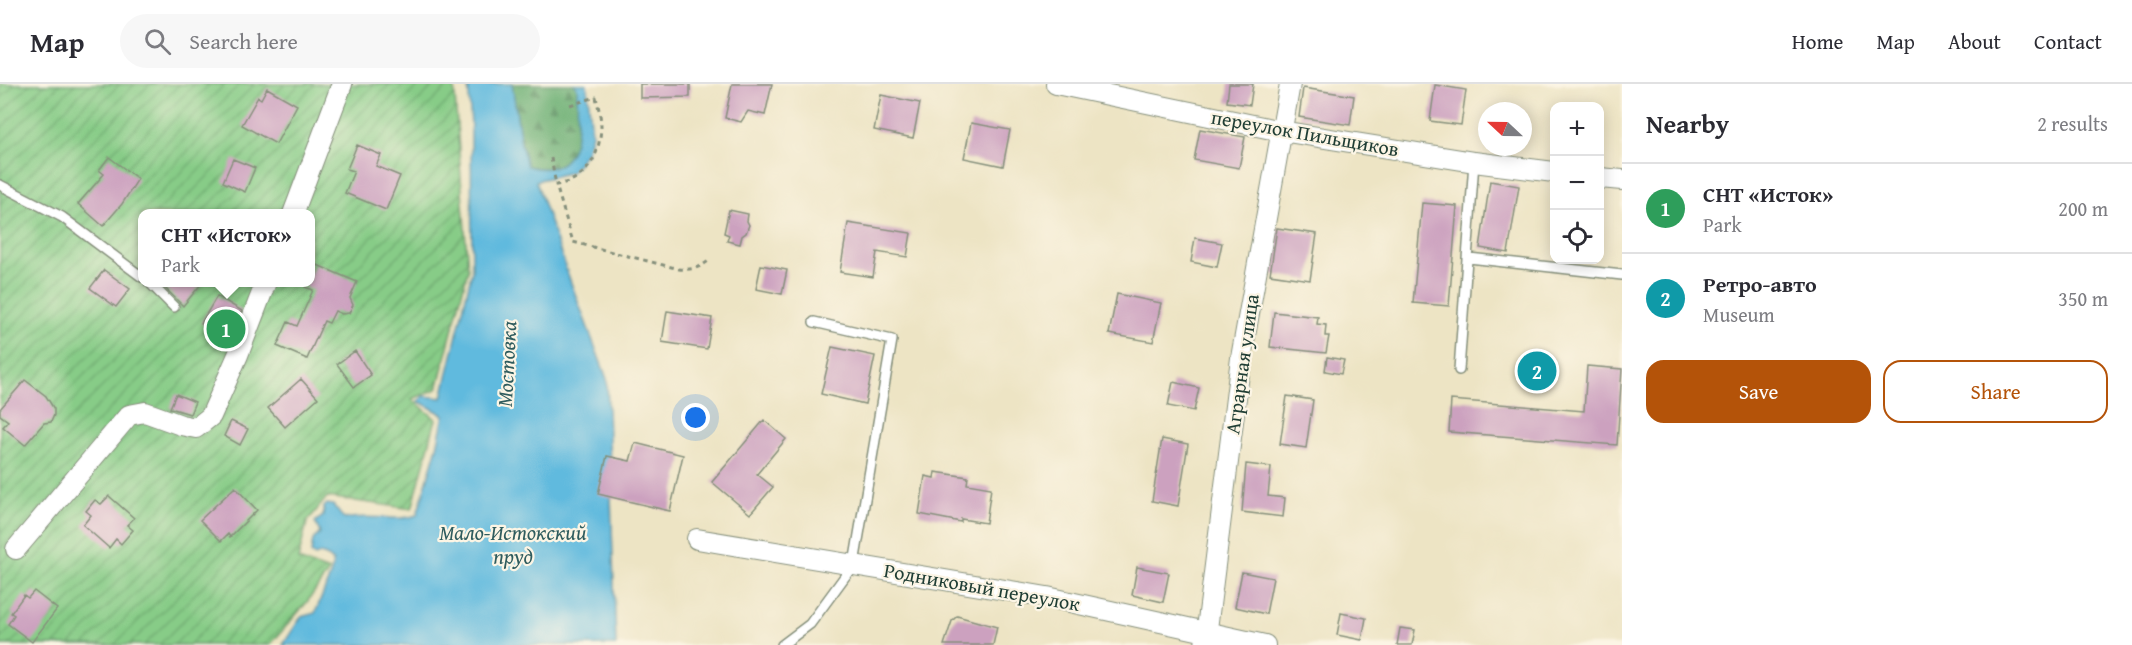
<!DOCTYPE html>
<html lang="en">
<head>
<meta charset="utf-8">
<style>
	:root { --surface:#fff; --page:#f7f7f7; --text:#2b2b33; --muted:#7c7c81; --line:#e1e1e2; --accent:#b45309 }
	body { margin:0; font-family:"Gentium Book Plus",serif; background:var(--page); color:var(--text) }
	.controls { position:absolute; right:18px; top:18px; display:grid; overflow:hidden; border-radius:12px; box-shadow:0 3px 15px #0003 }
	.controls button { width:54px; height:54px; display:grid; place-items:center; padding:0; border:0; border-bottom:2px solid var(--line); background:var(--surface); color:var(--text); font:30px sans-serif }
	.compass { position:absolute; left:1478px; top:18px; width:54px; height:54px; border-radius:50%; background:var(--surface); box-shadow:0 3px 15px #0003; rotate:292deg }
	.you { position:absolute; left:696px; top:334px; width:21px; height:21px; margin:-15px; border:4px solid #fff; border-radius:50%; background:#1a73e8; box-shadow:0 0 0 9px #1a73e833 }
	.badge { display:grid; place-items:center; width:39px; height:39px; border-radius:50%; background:var(--accent); color:#fff; font-size:20px; font-weight:700 }
	.pin { position:absolute; translate:-50% -50%; border:3px solid #fff; box-shadow:0 2px 6px #0006 }
	.popup { position:absolute; left:138px; top:125px; width:177px; height:78px; box-sizing:border-box; display:grid; place-content:center; border-radius:12px; background:var(--surface); filter:drop-shadow(0 2px 4px #0005); font-size:20px; white-space:nowrap; color:var(--muted) }
	.popup b { font-size:22px; color:var(--text) }
	.popup::after { content:''; position:absolute; left:50%; top:100%; margin-left:-12px; border:12px solid transparent; border-top-color:var(--surface) }
	.list { margin:0; padding:0; list-style:none }
	h2 { display:flex; justify-content:space-between; align-items:center; height:78px; margin:0; padding:0 24px; font-size:26px }
	h2 small { font-size:20px; font-weight:400; color:var(--muted) }
	.list li { display:grid; grid-template-columns:39px 1fr auto; gap:18px; align-items:center; box-sizing:border-box; height:90px; padding:0 24px; border-top:2px solid var(--line) }
	.list b { display:block; font-size:22px; white-space:nowrap }
	.list p { margin:0; font-size:20px; white-space:nowrap; color:var(--muted) }
	.list em { font-size:20px; font-style:normal; color:var(--muted) }
	.actions { display:flex; gap:12px; padding:18px 24px }
	.actions a { flex:1; padding:14px 0; border:2px solid var(--accent); border-radius:18px; text-align:center; font-size:21px; color:var(--accent) }
	.actions .main { background:var(--accent); color:#fff }
	.icon { flex:none; width:33px; height:33px; fill:none; stroke:currentColor; stroke-width:2; stroke-linecap:round; stroke-linejoin:round }
	.map { position:relative; flex:none; width:1622px; height:561px; overflow:hidden }
	header { display:flex; align-items:center; gap:36px; box-sizing:border-box; height:84px; padding:0 30px; background:var(--surface); border-bottom:2px solid var(--line) }
	header strong { font-size:28px }
	nav { display:flex; gap:33px; margin-inline-start:auto; font-size:21px }
	.search { width:420px; height:54px; background:var(--page); display:flex; align-items:center; gap:15px; box-sizing:border-box; padding:0 21px; border-radius:33px; color:var(--muted); font-size:22px }
	main { display:flex }
	aside { flex:1; background:var(--surface) }
	.map>svg:first-child { display:block }
</style>
</head>
<body>
<header>
<strong>Map</strong>
<div class="search"><svg class="icon" aria-label="search" viewBox="0 0 24 24"><circle cx="10" cy="10" r="6"/><path d="M15 15l6 6"/></svg>Search here</div>
<nav><a>Home</a><a>Map</a><a>About</a><a>Contact</a></nav>
</header>
<main>
<div class="map">
<svg width="1622" height="561" viewBox="0 0 1622 561">
	<defs>
		<pattern id="forest-firs" width="22" height="20" patternUnits="userSpaceOnUse" patternTransform="scale(1.5)"><rect width="22" height="20" fill="#6db074"/><path d="M5 1l3.5 6h-7zM16 11l3.5 6h-7z" fill="#599060"/></pattern>
		<pattern id="garden-furrows" width="10" height="10" patternUnits="userSpaceOnUse" patternTransform="scale(1.5)"><rect width="10" height="10" fill="#87cc87"/><path d="M-1 1l2-2M0 10L10 0M9 11l2-2" fill="none" stroke="#6ea76f"/></pattern>
	</defs>
	<rect width="100%" height="100%" fill="#fcf5e5"/>
	<filter id="ink" filterUnits="userSpaceOnUse"><feTurbulence type="fractalNoise" baseFrequency=".0167" numOctaves="2"/><feDisplacementMap in="SourceGraphic" scale="12" xChannelSelector="R" yChannelSelector="G"/><feConvolveMatrix kernelMatrix="1 2 1 2 8 2 1 2 1" color-interpolation-filters="sRGB"/></filter>
	<filter id="wash" filterUnits="userSpaceOnUse"><feTurbulence type="fractalNoise" baseFrequency=".008" numOctaves="4" result="noise"/><feDisplacementMap in="SourceGraphic" scale="24" xChannelSelector="R" yChannelSelector="G"/><feGaussianBlur stdDeviation="1.35" result="paint"/><feColorMatrix in="noise" values="0 0 0 0 0 0 0 0 0 0 0 0 0 0 0 0 0 1.4 0 .05"/><feComposite in="paint" operator="in"/></filter>
	<g filter="url(#wash)">
		<rect width="100%" height="100%" fill="#ede4c4"/>
		<path fill="url(#forest-firs)" stroke="#467654" stroke-width="1.5" d="M512,0H574L577,4C579,42 583,96 527,82L521,59Z"/>
		<path fill="url(#garden-furrows)" stroke="#53845e" stroke-width="1.5" fill-rule="evenodd" d="M0,0H454L468,186L437,305L412,315L436,335L412,425L327,413L307,438L298,476L329,487L307,518L270,561H0ZM142,130H310V198H142Z"/>
		<path fill="#60bade" stroke="#407c89" stroke-width="1.5" d="M468,0H512L521,59L527,82C583,97 578,42 577,4L574,0H587L592,50L586,69L571,88L536,97L571,199L607,295L616,561H283L301,533L315,529C318,522 335,483 333,478C331,473 324,471 320,470L315,472L311,469L313,456L320,449L315,438L323,432L324,423L327,420L333,421L344,435C368,429 394,439 417,431L437,363L444,331L418,317L424,312L442,314L472,187L471,40Z"/>
		<g id="blocks">
			<path fill="#cca1bf" d="M640,0H690V13L640,14Z
				M732,0H772L765,31L748,27L741,38L725,34Z
				M1229,0H1253L1250,21L1227,18Z
				M1435,1L1466,6L1461,41L1430,37Z
				M267,4L297,21L276,60L242,41L258,13L261,15Z
				M1303,4L1354,12L1350,41L1299,33Z
				M881,11L920,19L913,54L874,46Z
				M971,39L1010,46L1003,82L964,74Z
				M1200,45L1245,53L1239,84L1194,76Z
				M357,61L381,71L376,82L400,92L386,126L345,109L354,87L347,85Z
				M109,73L138,95L122,120L103,142L78,120L104,90L99,86Z
				M233,75L255,84L245,108L223,98Z
				M1490,97L1519,102L1508,169L1480,164Z
				M1422,119L1457,122L1449,222L1413,219Z
				M729,126L748,130L747,137L749,141L746,149L742,152L740,160L727,157L729,151L724,149Z
				M848,139L911,149L907,173L877,168L873,193L840,188Z
				M1277,144L1317,150L1310,196L1270,190Z
				M1195,154L1222,159L1217,183L1191,178Z
				M315,180L357,198L350,214L353,221L349,229L342,230L335,227L329,239L324,237L307,275L277,262L288,238L297,242L313,206L305,203L307,198H310V191Z
				M761,181L787,186L782,210L756,205Z
				M104,186L130,205L116,223L90,204Z
				M159,198H203L183,222Z
				M1117,210L1161,219L1153,258L1109,250Z
				M217,212L242,227L226,253L201,239Z
				M667,227L712,234L707,265L662,258Z
				M1274,228L1318,233L1317,240L1326,241L1325,252H1329L1326,269L1270,263Z
				M832,263L875,272L865,320L821,310Z
				M355,267L371,291L354,303L337,280Z
				M1327,273L1344,276L1341,290L1325,287Z
				M1587,282L1622,285L1617,361L1449,348L1451,316L1584,327Z
				M301,295L318,314L285,343L268,324Z
				M25,296L46,312L54,325V331L51,338L44,339L25,361L3,343L8,337L0,331V325Z
				M1173,298L1199,304L1194,327L1168,322Z
				M176,310L195,318L190,330L170,324Z
				M1287,312L1313,316L1306,364L1280,360Z
				M764,336L786,355L757,390L773,403L750,430L712,398Z
				M231,337L248,345L240,361L224,352Z
				M1162,355L1188,360L1178,422L1152,417Z
				M635,359L683,371L670,427L598,410L607,372L630,377Z
				M1246,380L1271,383L1268,412L1285,414L1283,433L1242,428Z
				M935,388L968,393L967,400L991,404L986,439L961,435V438L919,430L925,392L934,394Z
				M235,403L257,426L230,453L228,450L221,457L200,436Z
				M109,412L134,434L127,441L133,446L121,460L116,455L109,464L83,441L91,431L86,427L95,416L101,420Z
				M1137,483L1169,489L1163,518L1132,511Z
				M1242,488L1273,494L1266,530L1235,523Z
				M34,507L57,525L32,558L8,540L14,531L11,529L24,511L28,514Z
				M1341,529L1366,534L1362,556L1337,551Z
				M957,532L997,543L993,561H944L952,537Z
				M1400,544L1415,546L1412,561H1397Z"/>
		</g>
	</g>
	<g filter="url(#ink)">
		<use href="#blocks" fill-opacity="0" stroke="#86907c" stroke-width="1.5"/>
		<g fill="none" stroke-linecap="round" stroke-linejoin="round">
			<g stroke="#86907c" stroke-width="12">
				<path id="service" d="M0,101L62,133L142,193
					M1469,174L1622,191
					M149,198L174,223
					M1459,286L1474,78
					M782,561L810,540L854,480L892,256L814,238"/>
			</g>
			<g stroke="#86907c" stroke-width="22">
				<path id="minor" d="M1056,0L1281,47L1474,78L1554,88
					M1600,94L1622,96
					M293,130L342,0
					M697,455L1047,513L1265,561
					M16,465L129,331L145,328L181,341L196,344L211,332L238,271L266,198
					M1205,561L1241,274L1290,0"/>
			</g>
			<path stroke="#86907c" stroke-width="3" stroke-dasharray="4.5 4.5" stroke-linecap="butt" d="M570,21L596,13C598,22 601,32 601,42C600,72 587,96 556,101L573,158L679,185C693,186 700,184 711,175
				M551,74L556,101"/>
			<use href="#service" stroke="#fff" stroke-width="9"/>
			<use href="#minor" stroke="#fff" stroke-width="20"/>
		</g>
	</g>
	<g text-anchor="middle" stroke-width="4.5" stroke-linejoin="round" paint-order="stroke">
		<g font-size="20" fill="#1f3d34" stroke="#fcf5e5">
			<text transform="translate(1305 49) rotate(10)" y="7">переулок Пильщиков</text>
			<text transform="translate(1242 280) rotate(-82)" y="7">Аграрная улица</text>
			<text transform="translate(982 503) rotate(10)" y="7">Родниковый переулок</text>
		</g>
		<g font-size="21" font-style="italic" fill="#2f5c5e" stroke="#fcf5e5">
			<text transform="translate(507 280) rotate(-87)" y="7">Мостовка</text>
			<text x="513" y="456">Мало-Истокский<tspan x="513" dy="24">пруд</tspan></text>
		</g>
	</g>
</svg>
<div class="controls">
<button>+</button>
<button>−</button>
<button><svg class="icon" aria-label="locate" viewBox="0 0 24 24"><circle cx="12" cy="12" r="6"/><path d="M12 2v4M12 18v4M2 12h4M18 12h4"/></svg></button>
</div>
<svg class="compass" viewBox="-18 -18 36 36"><path d="M0-13l5 13h-10z" fill="#e53935"/><path d="M0 13l5-13h-10z" fill="#7c7c81"/></svg>
<div class="you"></div>
<div class="pin badge" style="left:226px;top:245px;background:#2e9e5b">1</div>
<div class="popup"><b>СНТ «Исток»</b>Park</div>
<div class="pin badge" style="left:1537px;top:287px;background:#0f9aa8">2</div>
</div>
<aside>
<h2>Nearby<small>2 results</small></h2>
<ul class="list">
<li><span class="badge" style="background:#2e9e5b">1</span><div><b>СНТ «Исток»</b><p>Park</p></div><em>200 m</em></li>
<li><span class="badge" style="background:#0f9aa8">2</span><div><b>Ретро-авто</b><p>Museum</p></div><em>350 m</em></li>
</ul>
<div class="actions"><a class="main">Save</a><a>Share</a></div>
</aside>
</main>
</body>
</html>
